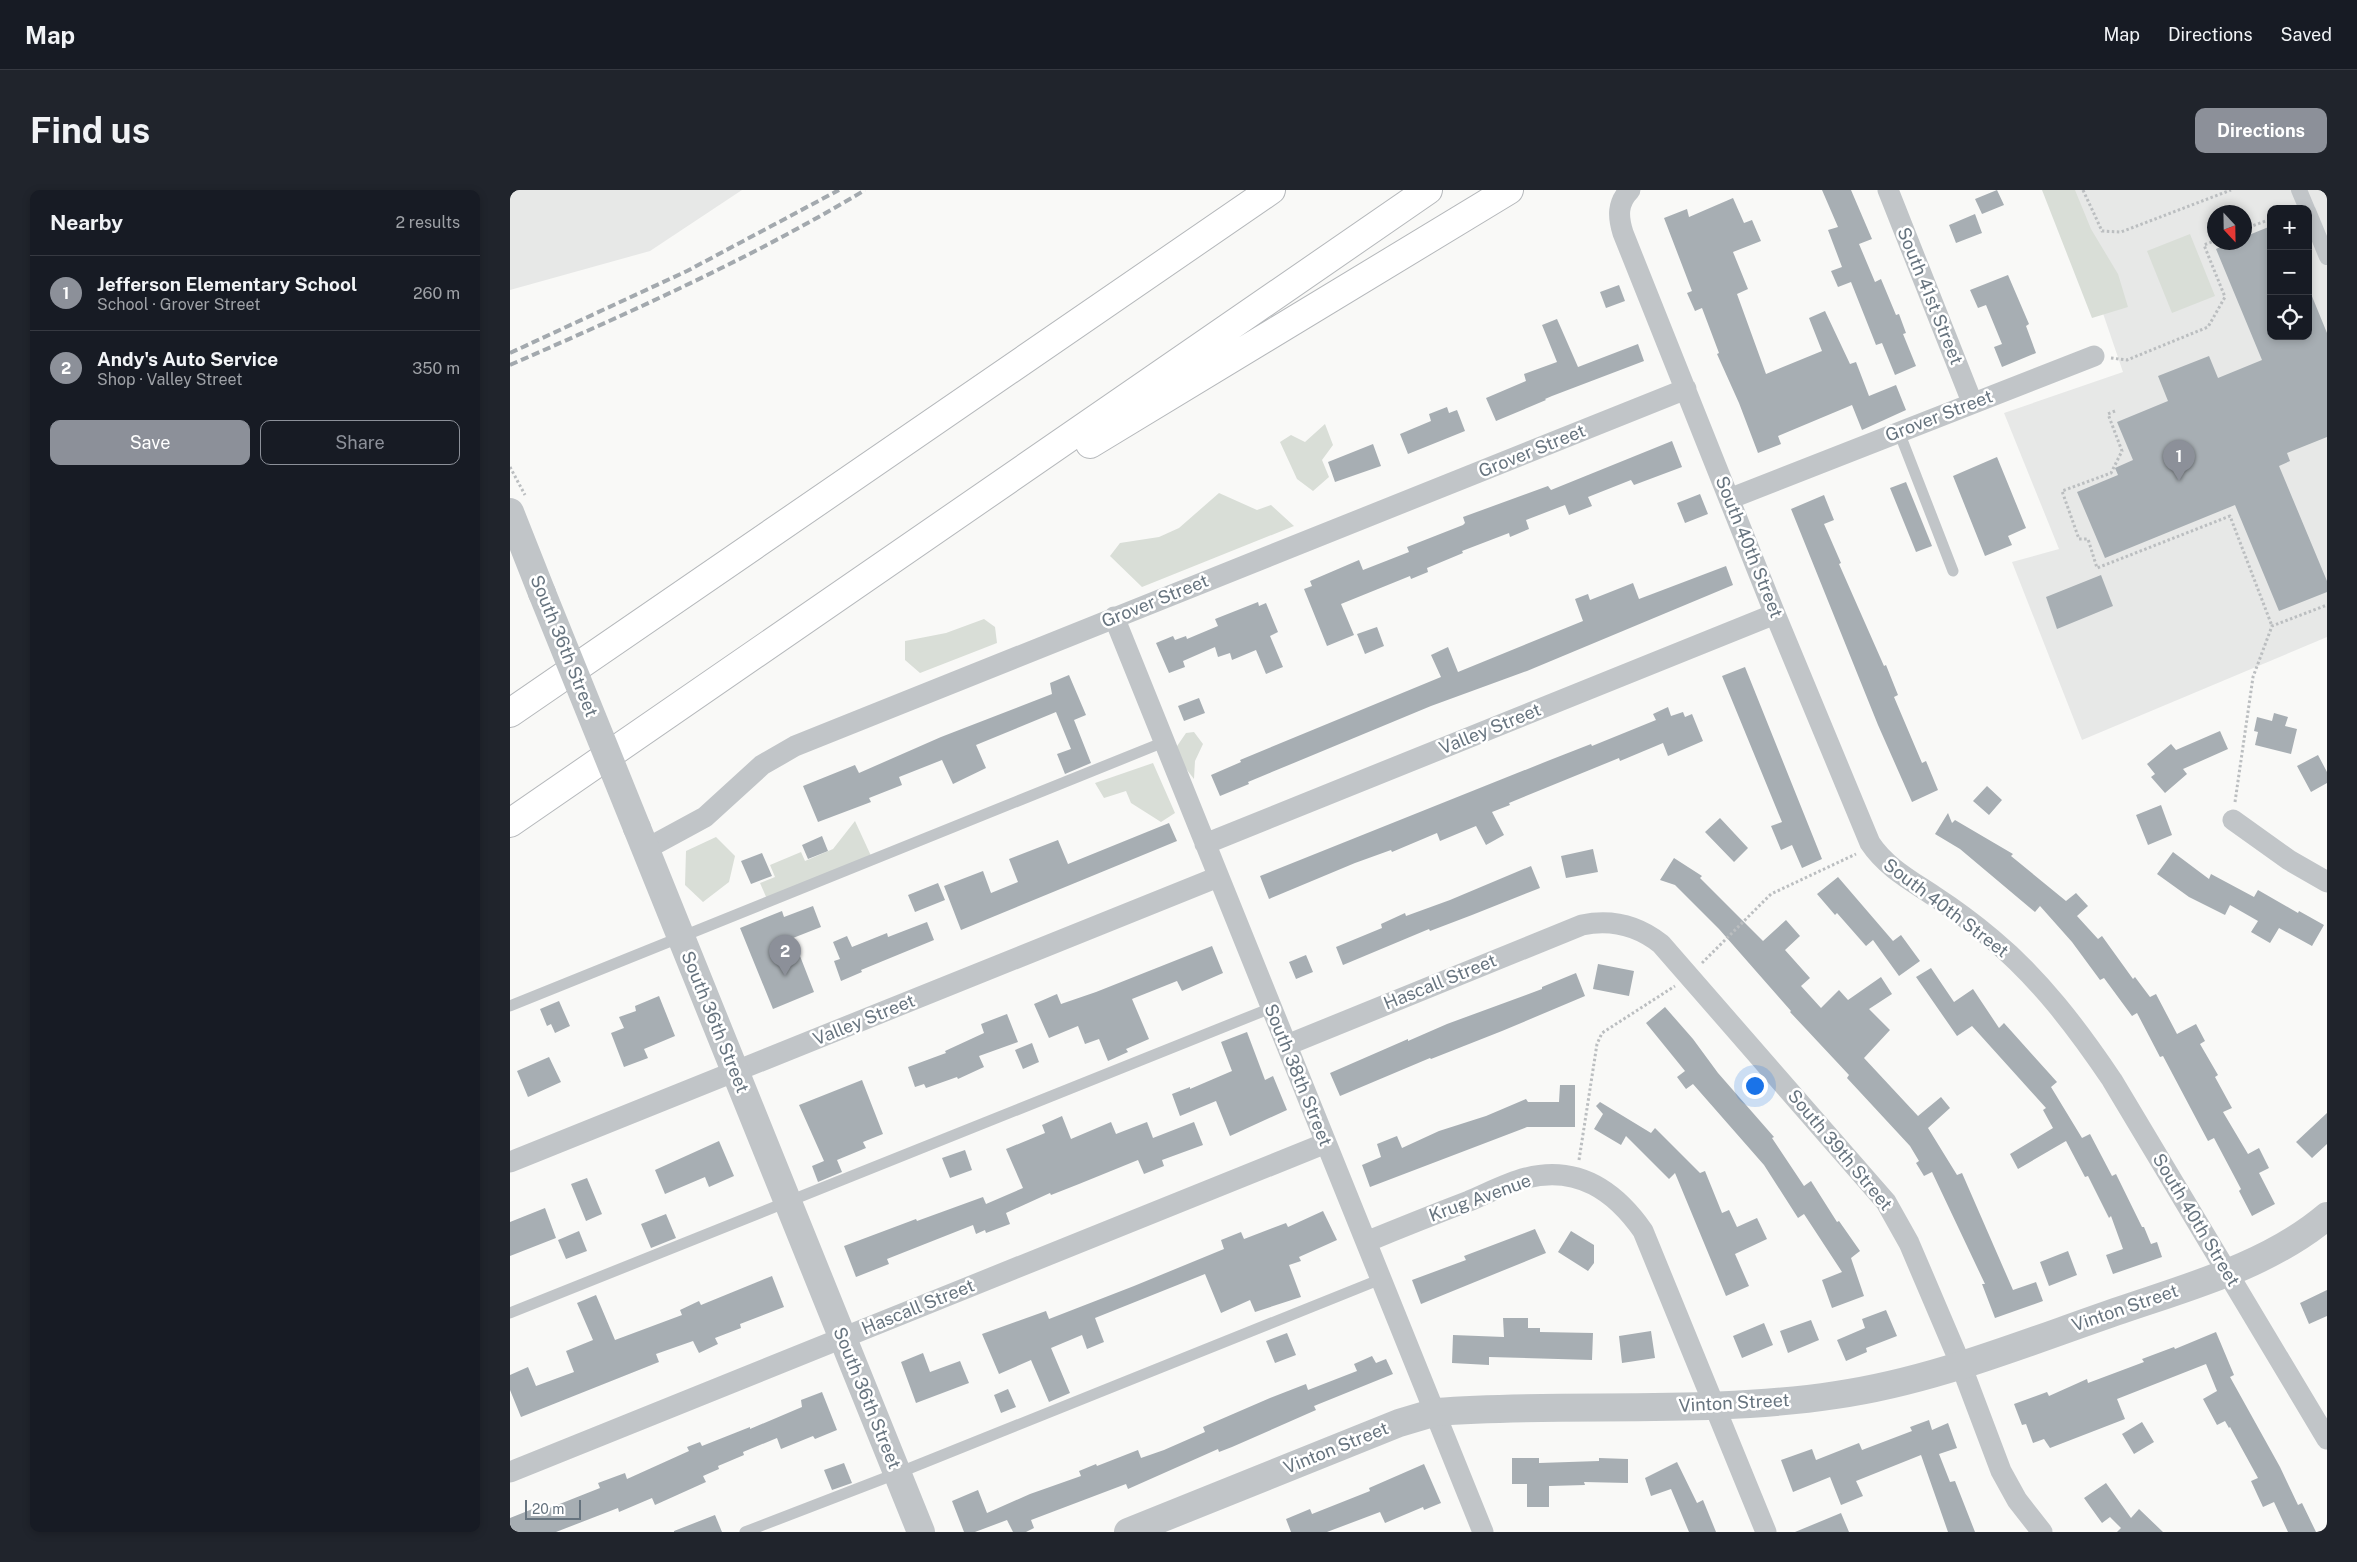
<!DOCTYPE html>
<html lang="en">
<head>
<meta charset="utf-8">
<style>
	:root { --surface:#171b24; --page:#20242c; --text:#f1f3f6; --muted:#9ea1a6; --line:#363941; --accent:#8c9099 }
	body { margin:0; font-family:"Public Sans",sans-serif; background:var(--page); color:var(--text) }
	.controls { position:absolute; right:15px; top:15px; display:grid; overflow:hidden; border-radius:10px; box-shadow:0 2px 8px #0003 }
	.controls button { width:45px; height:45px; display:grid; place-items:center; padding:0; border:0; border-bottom:1px solid var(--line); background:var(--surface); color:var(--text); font:25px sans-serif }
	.compass { position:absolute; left:1697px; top:15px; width:45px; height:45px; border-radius:50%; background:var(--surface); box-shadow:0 2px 8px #0003; rotate:158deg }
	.scale { position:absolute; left:15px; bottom:12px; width:56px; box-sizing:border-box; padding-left:5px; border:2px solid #67747f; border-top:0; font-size:14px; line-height:18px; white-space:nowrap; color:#67747f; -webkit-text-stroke:4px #fff; paint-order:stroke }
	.you { position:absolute; left:1244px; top:895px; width:18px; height:18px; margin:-12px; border:4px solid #fff; border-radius:50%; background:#1a73e8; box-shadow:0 0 0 8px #1a73e833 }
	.badge { display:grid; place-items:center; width:32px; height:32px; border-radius:50%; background:var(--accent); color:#fff; font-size:16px; font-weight:700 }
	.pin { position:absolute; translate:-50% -41px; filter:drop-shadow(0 1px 2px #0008) }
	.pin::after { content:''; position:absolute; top:26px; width:18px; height:15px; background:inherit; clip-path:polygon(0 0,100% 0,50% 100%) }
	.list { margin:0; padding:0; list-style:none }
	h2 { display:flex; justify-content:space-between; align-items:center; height:65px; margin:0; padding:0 20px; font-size:21px }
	h2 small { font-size:16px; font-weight:400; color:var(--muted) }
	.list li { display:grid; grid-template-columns:32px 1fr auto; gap:15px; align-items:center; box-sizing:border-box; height:75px; padding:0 20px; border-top:1px solid var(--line) }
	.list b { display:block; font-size:19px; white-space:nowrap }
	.list p { margin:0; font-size:16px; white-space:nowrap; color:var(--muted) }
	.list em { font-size:16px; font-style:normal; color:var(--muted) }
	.actions { display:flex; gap:10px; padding:15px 20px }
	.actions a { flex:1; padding:11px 0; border:1px solid var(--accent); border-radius:10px; text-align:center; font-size:18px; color:var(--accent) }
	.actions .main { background:var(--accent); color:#fff }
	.icon { flex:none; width:28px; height:28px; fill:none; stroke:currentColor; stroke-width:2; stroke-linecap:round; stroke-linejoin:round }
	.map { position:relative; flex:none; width:1817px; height:1342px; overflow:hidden; border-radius:10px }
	header { display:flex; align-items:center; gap:30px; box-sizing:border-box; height:70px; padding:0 25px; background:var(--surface); border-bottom:1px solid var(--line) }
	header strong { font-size:24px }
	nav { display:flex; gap:28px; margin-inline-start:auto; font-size:18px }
	.intro { display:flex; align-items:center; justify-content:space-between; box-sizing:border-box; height:120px; padding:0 30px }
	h1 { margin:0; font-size:35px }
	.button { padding:12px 22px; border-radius:10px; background:var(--accent); color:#fff; font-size:18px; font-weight:700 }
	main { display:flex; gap:30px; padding:0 30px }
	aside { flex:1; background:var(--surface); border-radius:10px; box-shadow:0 2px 8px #0003 }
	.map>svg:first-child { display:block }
</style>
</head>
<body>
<header>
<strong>Map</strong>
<nav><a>Map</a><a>Directions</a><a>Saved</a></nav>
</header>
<div class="intro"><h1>Find us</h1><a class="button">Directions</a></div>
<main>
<aside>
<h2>Nearby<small>2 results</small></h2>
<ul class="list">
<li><span class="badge">1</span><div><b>Jefferson Elementary School</b><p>School · Grover Street</p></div><em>260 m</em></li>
<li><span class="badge">2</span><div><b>Andy's Auto Service</b><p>Shop · Valley Street</p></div><em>350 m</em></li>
</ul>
<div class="actions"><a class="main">Save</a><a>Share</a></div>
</aside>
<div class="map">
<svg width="1817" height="1342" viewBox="0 0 1817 1342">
	<rect width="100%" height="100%" fill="#f9f9f7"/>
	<path fill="#e7e8e7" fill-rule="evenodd" d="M0,0H232L140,61L0,100Z
		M1551,0H1817V447L1572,550L1502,372L1549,359L1494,223L1613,182ZM1761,19H1798V146H1761ZM1704,22H1734V52H1704Z"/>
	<path fill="#d9ded7" d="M1532,0H1565L1581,39L1608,84L1618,117L1582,128Z
		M1680,44L1705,106L1662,123L1637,61Z
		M815,234L823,255L812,270L819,287L803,301L787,289L770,252L781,245L795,252Z
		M709,303L747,320L761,315L784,336L632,397L600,366L610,353L649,347L669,338Z
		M474,429L485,437L487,453L410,483L395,470V451L436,443Z
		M684,542L693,554L685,571L684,589L663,562L676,543Z
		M643,573L665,623L651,632L621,613L616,601L594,608L585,593Z
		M345,631L362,668L257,709L250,693L265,687L260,675L291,662L295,671L323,659Z
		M206,647L225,666L219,692L193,712L175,695L176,661Z"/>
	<path fill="#a7aeb3" d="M1312,0H1341L1362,49L1349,54L1365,92L1371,89L1386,125L1389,124L1396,143L1393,144L1406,176L1385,185L1372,153L1366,155L1341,92L1328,97L1321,81L1332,77L1318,40L1328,37Z
		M1487,0L1494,15L1472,24L1465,9Z
		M1223,8L1234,33L1242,30L1251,51L1223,62L1238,99L1227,104L1256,184L1312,161L1299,128L1315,121L1340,174L1346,172L1359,206L1386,195L1396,220L1352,240L1342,215L1268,246L1271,254L1248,263L1229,213L1207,164L1209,163L1192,118L1185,121L1177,103L1182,101L1154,28L1177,19L1179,27Z
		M1465,24L1472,43L1446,53L1439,35Z
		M1761,36V146H1798L1799,99L1817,143V247L1777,263L1780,271L1769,276L1817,391V402L1769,421L1725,315L1595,368L1567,302L1608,285L1605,278L1623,270L1607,232L1658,211L1648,186L1699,166L1708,188L1752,170L1706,59L1721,52H1734V47Z
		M1498,85L1519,134L1516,136L1526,163L1492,177L1484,157L1492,154L1476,115L1468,118L1460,100Z
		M1109,95L1115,111L1096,118L1090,102Z
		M1047,129L1068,177L1128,154L1134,171L1042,206L1035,209L1036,210L986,231L976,208L1016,191L1014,184L1047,172L1032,135Z
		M937,217L939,223L947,220L955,241L898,264L890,244L921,231L919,224Z
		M1162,251L1172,277L1124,295L1121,290L1078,307L1082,316L1059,325L1055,315L1016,330L1019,339L1000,347L999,343L952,361L953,363L917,378L918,382L901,389L900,386L831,414L844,445L817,456L794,399L802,396L800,391L849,370L853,380L899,362L897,357L953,335L955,333L953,327L1038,296L1041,300Z
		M863,254L871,276L825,292L818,272Z
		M1487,267L1516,338L1498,346L1502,355L1475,366L1443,286Z
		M1396,292L1422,356L1406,362L1380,298Z
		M1190,304L1198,324L1175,333L1167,313Z
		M1314,305L1324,330L1314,334L1331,373L1329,374L1374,476L1376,475L1388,505L1384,507L1412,573L1416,571L1428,600L1402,612L1368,535L1281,319Z
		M1216,376L1223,395L1017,481L921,516L738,592L739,594L710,606L701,585L731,572L730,570L931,487L921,465L938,457L948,482L1073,431L1065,409L1078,404L1080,410L1123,393L1129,409Z
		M1591,385L1603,416L1547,439L1536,407Z
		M748,412L749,416L756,413L768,442L760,446L773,477L756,484L746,460L722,470L720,463L708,467L705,457L673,471L675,477L659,483L646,453L663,446L665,450L676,446L677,449L708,436L705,429Z
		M867,437L874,456L855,464L847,444Z
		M1235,477L1312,669L1292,678L1282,655L1271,660L1261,636L1272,632L1212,486Z
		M559,485L576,525L564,530L581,573L555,584L547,564L561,559L546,522L466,555L476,578L443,594L432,570L389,587L392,595L359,608L361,612L308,632L293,596L345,575L349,583L431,547L542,504L540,493Z
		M689,508L695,523L674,531L668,516Z
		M1158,517L1161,526L1173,522L1175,527L1182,524L1193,551L1158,566L1153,553L1110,571L1109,568L999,613L1000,615L982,622L994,645L976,655L966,636L930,651L927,643L882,662L881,660L845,673L759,709L750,686L1040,570L1081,554L1082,556L1146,530L1143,524Z
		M1764,523L1778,527L1775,536L1787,539L1781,564L1745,555L1748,542L1744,541L1747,527L1762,531Z
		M1710,541L1718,559L1673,579L1677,584L1655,603L1641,587L1645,584L1637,574L1661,554L1666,560Z
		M1808,565L1817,582V593L1801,602L1787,576Z
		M1477,596L1492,610L1479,625L1463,611Z
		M1651,615L1662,645L1638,655L1626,625Z
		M1438,623L1442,633L1445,630L1503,664L1501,666L1556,711L1566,703L1578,716L1567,726L1588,749L1592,746L1623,789L1625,787L1640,807L1646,804L1667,844L1686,834L1695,851L1690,854L1708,885L1705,887L1722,918L1713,922L1738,964L1749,958L1759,978L1749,983L1765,1014L1742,1026L1729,1001L1731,999L1704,948L1698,951L1653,866L1650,867L1627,823L1622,826L1594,788L1590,790L1562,752L1530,716L1525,722L1450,659L1425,644Z
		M1210,628L1238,658L1224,672L1195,642Z
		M659,633L667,651L451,740L434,696L473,681L481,703L508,692L499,669L548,650L558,674Z
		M312,646L318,661L298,669L292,655Z
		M1083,659L1088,682L1056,688L1051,666Z
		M1663,662L1699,689L1701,684L1744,707L1748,700L1788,723L1789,721L1814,735L1802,756L1769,738L1760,753L1741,742L1748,731L1720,715L1715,725L1679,707L1647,684Z
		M252,663L262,686L241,694L231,671Z
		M1164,668L1192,686L1190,688L1253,751L1276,730L1290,746L1275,760L1300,788L1291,796L1311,818L1329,800L1338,810L1371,787L1382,804L1359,819L1380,840L1354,868L1408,926L1431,907L1440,918L1418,938L1447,985L1452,983L1503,1100L1526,1092L1533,1111L1485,1128L1472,1094H1475L1422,982L1414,986L1406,973L1409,971L1400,956L1337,888L1339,885L1280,822L1281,821L1209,739L1165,695L1150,690Z
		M1021,676L1030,698L962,725L920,741L919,739L833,775L826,757L872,738L871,734L895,723L896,726L940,710Z
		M1328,687L1383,751L1391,745L1410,771L1389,786L1363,750L1356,756L1327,723L1325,725L1307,704Z
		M428,693L435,710L405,722L398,705Z
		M303,716L311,737L283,748L304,802L263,819L230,738L272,721L274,727Z
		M417,732L424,750L351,780L352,782L331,791L324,771L330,769L323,752L337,746L342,757L377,743L378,747Z
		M702,756L713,783L672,801L667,791L622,809L639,849L616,859L618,862L598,871L589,849L575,854L568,836L539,848L524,814L547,804L551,814L586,802Z
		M796,765L803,782L786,789L779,772Z
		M1088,774L1124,781L1119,806L1083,799Z
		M1421,778L1444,812L1463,799L1489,838L1494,833L1547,892L1541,897L1572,948L1580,944L1602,986L1606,984L1632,1037H1634L1641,1054L1647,1052L1652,1067L1603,1084L1596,1065L1613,1059L1601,1026L1599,1028L1578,986L1575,987L1556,951L1508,979L1500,964L1543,938L1533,920L1536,918L1462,836L1447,846L1406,787Z
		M1066,783L1075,806L992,841L921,869L920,868L830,906L820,883L898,849V851L937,834L1032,799V797Z
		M149,806L165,846L134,859L138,868L114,877L101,843L114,838L109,827L126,821L125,816Z
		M49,811L60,836L45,843L41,834L37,836L30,819Z
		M1155,817L1183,849L1208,883L1264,947L1262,948L1294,996L1301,991L1327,1032L1329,1031L1350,1061L1341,1068L1354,1106L1322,1118L1312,1090L1332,1082L1294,1024L1288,1028L1254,975L1183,894L1176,899L1167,887L1175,881L1136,833Z
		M497,824L508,852L469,866L474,877L448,889L447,887L416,898L414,894L405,897L398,877L436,863L435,861L474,843L471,834Z
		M737,842L755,890L763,886L777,920L720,946L706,911L670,926L662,904L680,897V899L722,881L711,852Z
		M522,853L529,872L513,879L505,860Z
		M39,867L51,892L18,907L7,881Z
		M352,890L373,944L353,952L356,958L327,970L332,982L308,992L302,976L314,971L289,915Z
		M1050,895H1065V937H1017L860,997L852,975L871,967L867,954L887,946L892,958L929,941L976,926L1016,909L1018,912H1049Z
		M1090,912L1141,943L1145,938L1190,983L1195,981L1212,1023L1219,1020L1227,1037L1247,1028L1257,1049L1225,1064L1239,1096L1216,1106L1165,983L1159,989L1116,946L1111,955L1084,939L1093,924L1086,916Z
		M1817,923V954L1802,968L1786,952Z
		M552,926L561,949L601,932L606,944L637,932L643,948L684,932L693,955L652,970L654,976L634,984L628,970L569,994L541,1005L540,1003L496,1023L500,1034L476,1043L475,1040L466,1044L463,1035L377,1069L379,1074L346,1087L334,1056L406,1029L407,1031L473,1007L476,1014L513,998L496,959L535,943L532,935Z
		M209,951L224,986L199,997L195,987L155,1004L145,980Z
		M455,960L462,980L440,988L432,968Z
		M77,988L92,1024L76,1031L61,994Z
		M35,1018L46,1048L0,1066V1032Z
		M813,1021L827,1050L789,1067L791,1071L779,1075L791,1107L745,1122L740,1110L711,1123L695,1084L585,1128L594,1152L577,1159L572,1145L541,1158L560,1203L539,1212L521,1170L489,1184L472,1144L536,1121L539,1129L624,1096L714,1059L711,1050L731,1042L734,1049L776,1033L778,1037Z
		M156,1024L166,1048L141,1058L131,1034Z
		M1025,1039L1036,1063L911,1114L902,1090L956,1070L954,1066Z
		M69,1041L77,1061L56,1069L48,1050Z
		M1061,1041L1084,1055V1073L1078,1081L1048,1062Z
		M1558,1061L1567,1085L1539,1096L1530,1072Z
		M262,1086L274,1117L230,1134L231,1138L205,1148L208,1154L189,1163L183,1151L146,1164L149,1172L11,1227L0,1200V1185L18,1177L26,1196L64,1182L56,1161L83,1150L67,1113L86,1105L105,1150L172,1125L170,1120L189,1111L191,1115Z
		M1817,1100V1126L1799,1134L1790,1113Z
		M1376,1120L1387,1146L1356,1158L1357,1162L1336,1171L1327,1150L1355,1138L1352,1129Z
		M993,1128H1018V1138H1030V1142L1083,1143L1082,1170L979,1167V1175L942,1173L943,1145L994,1147Z
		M1301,1130L1309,1150L1278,1163L1270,1141Z
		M1254,1133L1263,1155L1232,1168L1223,1146Z
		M1141,1141L1145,1168L1112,1173L1109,1146Z
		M1706,1142L1724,1185L1720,1187L1770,1277L1788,1315L1792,1313L1806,1342H1778L1764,1312L1753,1317L1741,1291L1748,1288L1720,1237L1719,1238L1715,1231L1707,1235L1693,1209L1707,1201L1696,1174L1607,1209L1615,1229L1540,1258L1534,1249L1523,1253L1516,1234L1512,1235L1504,1214L1537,1202L1539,1206L1577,1189L1578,1193L1634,1172L1632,1169L1664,1157L1665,1159Z
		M777,1143L786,1165L765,1173L756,1151Z
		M413,1163L420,1182L450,1171L459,1193L406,1213L391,1172Z
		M862,1166L866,1173L876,1169L883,1184L804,1216L806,1220L722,1257L709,1262L708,1259L618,1299L616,1294L521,1330L524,1338L516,1342H503L497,1330L465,1342H454L442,1311L468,1300L477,1323L520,1304L571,1286L569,1281L586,1274L587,1276L628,1260L631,1268L654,1260L695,1242L693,1237L760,1208L796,1194L798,1200L847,1181L844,1174Z
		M498,1199L506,1217L491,1223L484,1205Z
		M312,1202L327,1240L305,1249L303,1246L271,1259L267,1248L233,1262L234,1265L208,1276L209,1279L193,1286L196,1292L145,1315L142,1308L109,1322L108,1318L46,1342H0V1328L30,1316L31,1321L37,1319L90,1298L88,1293L115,1283L117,1289L179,1261L177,1257L190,1252L192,1256L240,1237V1239L292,1217L291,1210Z
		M1419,1230L1422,1240L1438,1233L1447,1258L1429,1264L1440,1292L1445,1291L1465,1342H1438L1411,1265L1346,1291L1353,1306L1331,1315L1320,1287L1283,1302L1271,1270L1302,1259L1306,1270L1349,1253L1352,1260L1402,1241L1400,1237Z
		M1632,1232L1644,1252L1624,1264L1612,1244Z
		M1002,1268H1029V1273L1089,1271V1268L1118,1269V1293L1074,1292L1075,1295L1039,1296V1317H1017V1294H1002Z
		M1167,1272L1187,1313L1193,1310L1206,1342H1179L1161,1299L1141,1306L1135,1288Z
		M334,1273L342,1293L322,1300L314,1280Z
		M914,1274L931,1313L914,1320L913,1317L875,1333L870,1322L817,1342H781L776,1329L800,1319L802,1324L860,1301L859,1298Z
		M1596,1293L1621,1328L1629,1319L1653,1342H1607L1611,1338L1600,1327L1592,1333L1574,1308Z
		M1331,1323L1339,1342H1285Z
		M205,1325L212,1342H164V1341Z"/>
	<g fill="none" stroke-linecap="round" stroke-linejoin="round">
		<g stroke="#b5b8bb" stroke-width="30">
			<path id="motorway" d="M580,254L999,0
				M0,523L761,0
				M0,633L918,0"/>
		</g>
		<path stroke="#bbbec0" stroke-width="3" stroke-dasharray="2.5 2.5" stroke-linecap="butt" d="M1573,0L1592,41L1611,42L1721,0
			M1734,39L1761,29
			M1601,168L1617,170L1698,137L1715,107L1694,55L1704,51
			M1605,221L1598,224L1612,261L1601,283L1552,301L1569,349H1578L1587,378L1720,326L1762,436
			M0,277L15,305
			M1725,612L1743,487L1762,436L1817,415
			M1192,773L1261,704L1346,664
			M1069,970L1087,854L1092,843L1165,796"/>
		<path stroke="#c1c5c8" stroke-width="11" d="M1389,242L1443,381
			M0,816L654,552
			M0,1123L761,818
			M235,1342L388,1283L871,1089"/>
		<path stroke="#c1c5c8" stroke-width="16" d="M1789,0L1797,19
			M1798,21L1817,67"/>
		<path stroke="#c1c5c8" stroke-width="21" d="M1120,0C1107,13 1108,27 1113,43L1265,424L1360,653C1376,677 1400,690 1424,706C1444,719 1463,733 1482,749C1529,788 1567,838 1602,890L1817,1249
			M1378,0L1462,212
			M1219,309L1584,166
			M604,427L973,1342
			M1723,630L1779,670L1817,692
			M695,654L1265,424
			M136,659L195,627L252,575L285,556L1176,199
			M777,855L1072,735C1101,729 1127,735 1151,754L1376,1012L1399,1053L1451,1175L1491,1281L1507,1310L1532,1342
			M0,972L708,687
			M856,1052C890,1038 925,1024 959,1011C978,1003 997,993 1016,988C1068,975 1105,1001 1133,1041L1256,1342
			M0,1282L816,953"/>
		<path stroke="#c1c5c8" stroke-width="28" d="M0,322L32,403
			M127,638L411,1342
			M618,1342L889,1233L926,1222C1059,1212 1194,1225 1326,1205C1424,1191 1517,1152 1611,1120C1681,1096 1759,1075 1817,1026"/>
		<use href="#motorway" stroke="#fff" stroke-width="28"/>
		<path stroke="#a3a9ae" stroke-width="4" stroke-dasharray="8 4" stroke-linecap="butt" d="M0,163L177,81L329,0
			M0,175C121,122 242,68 355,0"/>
		<path stroke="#c1c5c8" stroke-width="28" d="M32,403L127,638"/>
	</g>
	<g text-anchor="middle" stroke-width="5" stroke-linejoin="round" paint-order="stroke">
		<g font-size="18" fill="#67747f" stroke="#fff">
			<text transform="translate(1420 106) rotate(68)" y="6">South 41st Street</text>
			<text transform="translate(1429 226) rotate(-21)" y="6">Grover Street</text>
			<text transform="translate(1022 261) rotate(-22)" y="6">Grover Street</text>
			<text transform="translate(1239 357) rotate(68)" y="6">South 40th Street</text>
			<text transform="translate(645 411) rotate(-22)" y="6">Grover Street</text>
			<text transform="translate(54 456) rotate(68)" y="6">South 36th Street</text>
			<text transform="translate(980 539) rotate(-22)" y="6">Valley Street</text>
			<text transform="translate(1436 718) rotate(37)" y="6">South 40th Street</text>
			<text transform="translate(930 792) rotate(-22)" y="6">Hascall Street</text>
			<text transform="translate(354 830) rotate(-22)" y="6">Valley Street</text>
			<text transform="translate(205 832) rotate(68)" y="6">South 36th Street</text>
			<text transform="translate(788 885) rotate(68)" y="6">South 38th Street</text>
			<text transform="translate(1330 960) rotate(50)" y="6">South 39th Street</text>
			<text transform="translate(970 1008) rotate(-20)" y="6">Krug Avenue</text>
			<text transform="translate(1686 1030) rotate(59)" y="6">South 40th Street</text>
			<text transform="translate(408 1117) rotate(-22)" y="6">Hascall Street</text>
			<text transform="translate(1615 1118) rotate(-19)" y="6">Vinton Street</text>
			<text transform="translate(357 1208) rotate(68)" y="6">South 36th Street</text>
			<text transform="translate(1224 1213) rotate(-3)" y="6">Vinton Street</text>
			<text transform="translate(826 1258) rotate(-22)" y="6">Vinton Street</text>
		</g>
	</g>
</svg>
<div class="controls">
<button>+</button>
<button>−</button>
<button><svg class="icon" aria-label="locate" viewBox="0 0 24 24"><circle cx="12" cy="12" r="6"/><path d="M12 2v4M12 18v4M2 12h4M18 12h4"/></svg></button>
</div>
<svg class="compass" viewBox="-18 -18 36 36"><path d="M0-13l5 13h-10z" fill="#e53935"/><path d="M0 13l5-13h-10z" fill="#9ea1a6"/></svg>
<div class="scale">20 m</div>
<div class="you"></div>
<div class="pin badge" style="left:1669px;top:291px">1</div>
<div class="pin badge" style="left:275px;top:786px">2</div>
</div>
</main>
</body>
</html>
